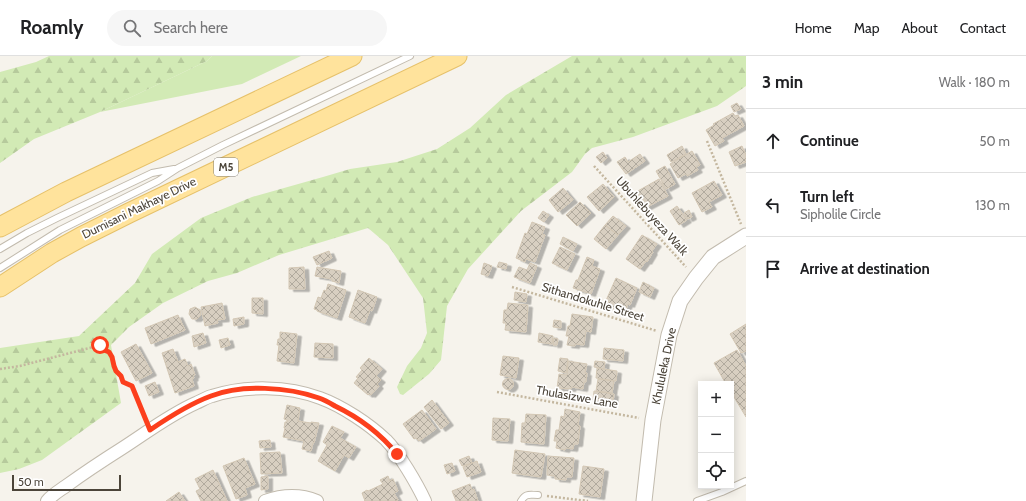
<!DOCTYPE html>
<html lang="en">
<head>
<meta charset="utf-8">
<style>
	:root { --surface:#fff; --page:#f6f6f6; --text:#202124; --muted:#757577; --line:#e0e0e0 }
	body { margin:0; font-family:Cabin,sans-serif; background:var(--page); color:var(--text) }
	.controls { position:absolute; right:12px; bottom:12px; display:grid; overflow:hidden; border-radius:0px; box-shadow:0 2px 10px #0003 }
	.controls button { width:36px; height:36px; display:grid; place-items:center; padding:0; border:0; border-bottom:1px solid var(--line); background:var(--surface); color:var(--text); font:20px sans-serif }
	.scale { position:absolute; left:12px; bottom:10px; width:109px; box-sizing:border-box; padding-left:4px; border:2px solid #4b4439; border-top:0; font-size:11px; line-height:14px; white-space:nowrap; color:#4b4439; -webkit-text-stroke:3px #fff; paint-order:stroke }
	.stop { position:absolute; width:12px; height:12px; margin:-9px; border:3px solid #fc3f1d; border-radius:50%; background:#fff }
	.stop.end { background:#fc3f1d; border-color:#fff; box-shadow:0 1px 4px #0008 }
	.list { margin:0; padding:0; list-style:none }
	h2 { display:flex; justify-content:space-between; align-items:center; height:52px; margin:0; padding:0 16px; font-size:17px }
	h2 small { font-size:13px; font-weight:400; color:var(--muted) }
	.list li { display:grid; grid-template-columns:26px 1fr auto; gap:12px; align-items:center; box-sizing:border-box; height:64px; padding:0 16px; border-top:1px solid var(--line) }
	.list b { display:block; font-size:15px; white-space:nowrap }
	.list p { margin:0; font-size:13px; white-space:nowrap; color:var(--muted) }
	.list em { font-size:13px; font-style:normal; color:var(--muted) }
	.icon { flex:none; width:22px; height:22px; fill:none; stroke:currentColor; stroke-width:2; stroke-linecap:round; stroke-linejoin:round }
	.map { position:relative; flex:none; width:746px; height:445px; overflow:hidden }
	header { display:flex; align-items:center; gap:24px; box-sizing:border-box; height:56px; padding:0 20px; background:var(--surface); border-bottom:1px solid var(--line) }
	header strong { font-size:19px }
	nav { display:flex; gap:22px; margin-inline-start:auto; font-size:14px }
	.search { width:280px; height:36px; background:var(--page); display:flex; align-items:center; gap:10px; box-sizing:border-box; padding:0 14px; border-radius:22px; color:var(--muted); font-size:15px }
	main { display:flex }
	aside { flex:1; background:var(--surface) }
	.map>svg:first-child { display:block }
</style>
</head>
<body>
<header>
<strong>Roamly</strong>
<div class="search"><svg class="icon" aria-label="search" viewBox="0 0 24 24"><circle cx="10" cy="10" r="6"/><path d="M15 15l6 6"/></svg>Search here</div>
<nav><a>Home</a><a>Map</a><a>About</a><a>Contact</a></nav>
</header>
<main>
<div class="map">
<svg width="746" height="445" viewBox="0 0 746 445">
	<defs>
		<pattern id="forest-firs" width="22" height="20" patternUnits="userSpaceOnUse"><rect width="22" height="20" fill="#d2eab5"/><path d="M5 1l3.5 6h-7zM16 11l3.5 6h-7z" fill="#b6ca9c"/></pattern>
		<pattern id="building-cross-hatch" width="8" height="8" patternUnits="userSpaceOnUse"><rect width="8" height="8" fill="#d8cfc1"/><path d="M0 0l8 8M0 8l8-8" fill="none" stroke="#b1aa9e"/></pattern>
		<filter id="shadow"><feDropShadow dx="4.5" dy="2.5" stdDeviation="0" flood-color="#0004"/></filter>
	</defs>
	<rect width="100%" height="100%" fill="#f6f3ec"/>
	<path fill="#d2eab5" d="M212,0H301L242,28L100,56L207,5Z"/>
	<path fill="url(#forest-firs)" d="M49,0H212L207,5L100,56L34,83L0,107V16L36,6Z
		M572,0H746V30L717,50L633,81L592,92L585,98L572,116L521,155L468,213L447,250L441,304L429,318L403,339L400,338L397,331L407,310L421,292L427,277L423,242L388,189L368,172L279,199L237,217L208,225L163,247L129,271L111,289L121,347L42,404L19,413L0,417V292L79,280L135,227L152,198L201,162L252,141L323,121L350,113L397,106L437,93L470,72L506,39Z"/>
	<path fill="url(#building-cross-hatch)" stroke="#d3c7b4" filter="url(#shadow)" d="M737,47L741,53L734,56L731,50Z
		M733,57L735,60L738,59L744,70L722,82L724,85L715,90L706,74L714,69L713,68Z
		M682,90L686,98L671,106L667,99Z
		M742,90L746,99V106L735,110L729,96Z
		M692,95L700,109L696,111L698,114L687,120L686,118L678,122L670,108Z
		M603,96L607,102L601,107L596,101Z
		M640,98L645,105L626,118L617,106L625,101L628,106Z
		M665,110L675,128L666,133L656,115Z
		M659,123L668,140L645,152L636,136Z
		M714,125L722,139L709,146L712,151L702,156L692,137Z
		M603,128L614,141L599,155L587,141Z
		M563,132L573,144L558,156L549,144Z
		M580,146L591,157L577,170L566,159Z
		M677,150L687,164L679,169L670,155Z
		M689,154L692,161L688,163L684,157Z
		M543,155L549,159L544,166L538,162Z
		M613,160L626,170L618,179L605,169Z
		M532,166L545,171L542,178L545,179L535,206L526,203L525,206L516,202L525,177L527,178Z
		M605,169L618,179L606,193L594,183Z
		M642,179L657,188L652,195L653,196L647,206L646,205L640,213L626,203Z
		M563,181L577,188L573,195L560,188Z
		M560,191L575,198L567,214L552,207Z
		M329,195L332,202L317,209L313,201Z
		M587,201L594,204L592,210L600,213L591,238L573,232L576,224H578Z
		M499,206L507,208L506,213L497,211Z
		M484,207L492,210L488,220L481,218Z
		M530,207L537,210L530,227L514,221L519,211L527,214Z
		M304,211L305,233H289V212Z
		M317,211L341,215L339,227L332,225V223L315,220Z
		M616,222L637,232L630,249L628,248L624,258L604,249Z
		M643,226L654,232L650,241L639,236Z
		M328,228L346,234L337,262L317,255V254L314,253L318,241L321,242L324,234L326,235Z
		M358,234L377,241L372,255L370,254L365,267L349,261Z
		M515,236L527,238L526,246L514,244Z
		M252,242H263V258L252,257Z
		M222,247L225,263L217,264L218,267L205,270L201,251Z
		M508,247L528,249L526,276L505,274L506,267H503L504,254H507Z
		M195,251L200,254L201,259L197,263H192L189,258L190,253Z
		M572,258L593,261L591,276L586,275L584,289L575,288V290L567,289L569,280H566L568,270H570Z
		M178,259L185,274L151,288L145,272Z
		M244,261V268L234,270L233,263Z
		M554,264L561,265V272L553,271Z
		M746,268V295L741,297L730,278Z
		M280,276L297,278L294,307L277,305L279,289H277L278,283H280Z
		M203,277L206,287L194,291L192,280Z
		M539,277L553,280L552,288L538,286Z
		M228,282L230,289L221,292L219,284Z
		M554,282L558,283L557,289H553Z
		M315,287L333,288V302L314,301Z
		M136,288L152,317L136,325L121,296Z
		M604,292L624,294L623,305L603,303Z
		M173,293L178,306L185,303L188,310L191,308L195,319L193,320L194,322L192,323L194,330L175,337L162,297Z
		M737,294L746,310V361L731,336V328H726L714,307Z
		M503,300L519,302L516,322L500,319Z
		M369,302L382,313L376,320L381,324L377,328L379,330L371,339L369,338L368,339L354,327L358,322L356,321L362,314L360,312Z
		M560,302L568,303L566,317L558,315Z
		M568,305L587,308L585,317H587L586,326H584L583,333L572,331L571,333L557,332L559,318L567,319Z
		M595,305L605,306L604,313L594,311Z
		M597,312L617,315L616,325L596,322Z
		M502.5 328a5.5 5.5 0 1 1 11 0a5.5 5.5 0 1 1-11 0Z
		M598,323L614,325L612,337L596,335Z
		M155,326L159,336L149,340L145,330Z
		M594,335L614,338L613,346L593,344Z
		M432,344L449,367L441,373L424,351Z
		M287,349L300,352L298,365L311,367V366L319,367L314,387H313L311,395L302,393L304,385L283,381L285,372H284L285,366H287V364L284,363Z
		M565,353L580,356L578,369L580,370L578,388H574L573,393L566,392L565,394L556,392L557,385H554L556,374H559L561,360L564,361Z
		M422,354L436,373L419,385L416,382L414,383L403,368Z
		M526,358L546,359L544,388L521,386L522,367H525Z
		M493,362L510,363L508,385L492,384Z
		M332,370L344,376L340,382L356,391L349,402L344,399L335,415L318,405L327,389L323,386Z
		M270,384L271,391L260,392L259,385Z
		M515,394L545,398L541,421L512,417Z
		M280,396L282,417L261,418L260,397Z
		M469,400L472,407L462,410L459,404Z
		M548,400L574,402L572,421H566V424L555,423V420L547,419Z
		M244,402L255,428L245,432L247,439L236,443L223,410Z
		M477,405L481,416L467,421L463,411Z
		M452,407L455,415L447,418L444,409Z
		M583,410L604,413L600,441L579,438Z
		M213,414L227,445H201L196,435L200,433L195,423Z
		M268,420V433L261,434V421Z
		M388,420L390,425L393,423L398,435L394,437L398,444L396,445H364H365L362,437L367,434L368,435L383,428L380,424Z
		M470,428L472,434L474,433L478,445H456L452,435Z
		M179,436L185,445H166Z"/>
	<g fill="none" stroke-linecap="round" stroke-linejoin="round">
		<g stroke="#c2bbae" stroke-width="8">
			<path id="service" d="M0,193L27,177L57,162L152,117L174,113
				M0,212L60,174L158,125L178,112L223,89L410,0
				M521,445C526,437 529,439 538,439
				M697,445L722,436L746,425"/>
		</g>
		<g stroke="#c2bbae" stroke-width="14">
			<path id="minor" d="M47,445C52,439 59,435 66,430C84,417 102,405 121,393C146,377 169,359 196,347C201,345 207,341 212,340C245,329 288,330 320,342C342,350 369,368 386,384C399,397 417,428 425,445
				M265,445C282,439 300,438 317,445"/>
		</g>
		<g stroke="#c2bbae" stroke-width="17">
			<path id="tertiary" d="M644,445L653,364L669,279L680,245L696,222L713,201L746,180"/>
		</g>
		<g stroke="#e6c16a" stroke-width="21">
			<path id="primary" d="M0,171L66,136L352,0
				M0,231L52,197L81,181L129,157L457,0"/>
		</g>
		<path stroke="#c4b79f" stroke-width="2.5" stroke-dasharray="2 2" stroke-linecap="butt" d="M707,85L741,168
			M594,110L686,211
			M512,231L657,275
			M0,313L20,310L101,289L104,293L109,296L113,301L114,310L116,315L121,320L123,326L132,330L145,363
			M497,336L639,362
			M547,440L588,445"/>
		<use href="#service" stroke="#fff" stroke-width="6"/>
		<use href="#minor" stroke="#fff" stroke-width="12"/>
		<use href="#tertiary" stroke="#fff" stroke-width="15"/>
		<use href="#primary" stroke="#ffe39c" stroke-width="19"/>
	</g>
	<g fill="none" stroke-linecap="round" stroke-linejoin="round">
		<path stroke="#fc3f1d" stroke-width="5" d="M100,289L104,294L109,296L112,301L114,310L116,315L121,320L123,326L132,330L150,374C169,361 189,348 211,340C242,328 288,331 319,342C325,344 330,347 335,350C360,362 379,376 397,398"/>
	</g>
	<g text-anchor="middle" stroke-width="3.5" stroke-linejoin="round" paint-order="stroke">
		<rect fill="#fff" stroke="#817c74" stroke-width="1" x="214" y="102" width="24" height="18" rx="3"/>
		<g font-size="11" font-weight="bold" fill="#4b4439">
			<text x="226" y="115">M5</text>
		</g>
		<g font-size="12" fill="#4b4439" stroke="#fff">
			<text transform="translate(139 152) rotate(-26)" y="4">Dumisani Makhaye Drive</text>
			<text transform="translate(652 160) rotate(48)" y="4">Ubuhlebuyeza Walk</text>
			<text transform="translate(593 246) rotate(17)" y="4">Sithandokuhle Street</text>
			<text transform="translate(664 310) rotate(-78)" y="4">Khululeka Drive</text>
			<text transform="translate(577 341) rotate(10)" y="4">Thulasizwe Lane</text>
		</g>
	</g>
</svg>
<div class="controls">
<button>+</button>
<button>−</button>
<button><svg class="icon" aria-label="locate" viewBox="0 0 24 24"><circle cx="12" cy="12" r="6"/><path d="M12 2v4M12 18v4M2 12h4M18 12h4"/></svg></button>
</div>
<div class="scale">50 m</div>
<div class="stop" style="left:100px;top:289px"></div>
<div class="stop end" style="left:397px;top:398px"></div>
</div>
<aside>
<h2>3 min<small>Walk · 180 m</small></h2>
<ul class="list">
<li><svg class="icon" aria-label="ahead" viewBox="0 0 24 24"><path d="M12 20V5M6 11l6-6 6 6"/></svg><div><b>Continue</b></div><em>50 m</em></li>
<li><svg class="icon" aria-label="left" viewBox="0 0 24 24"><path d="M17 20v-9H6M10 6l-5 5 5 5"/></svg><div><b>Turn left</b><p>Sipholile Circle</p></div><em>130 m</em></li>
<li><svg class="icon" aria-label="arrive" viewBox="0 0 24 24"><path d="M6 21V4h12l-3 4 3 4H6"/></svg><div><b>Arrive at destination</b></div></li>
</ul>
</aside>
</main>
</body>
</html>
